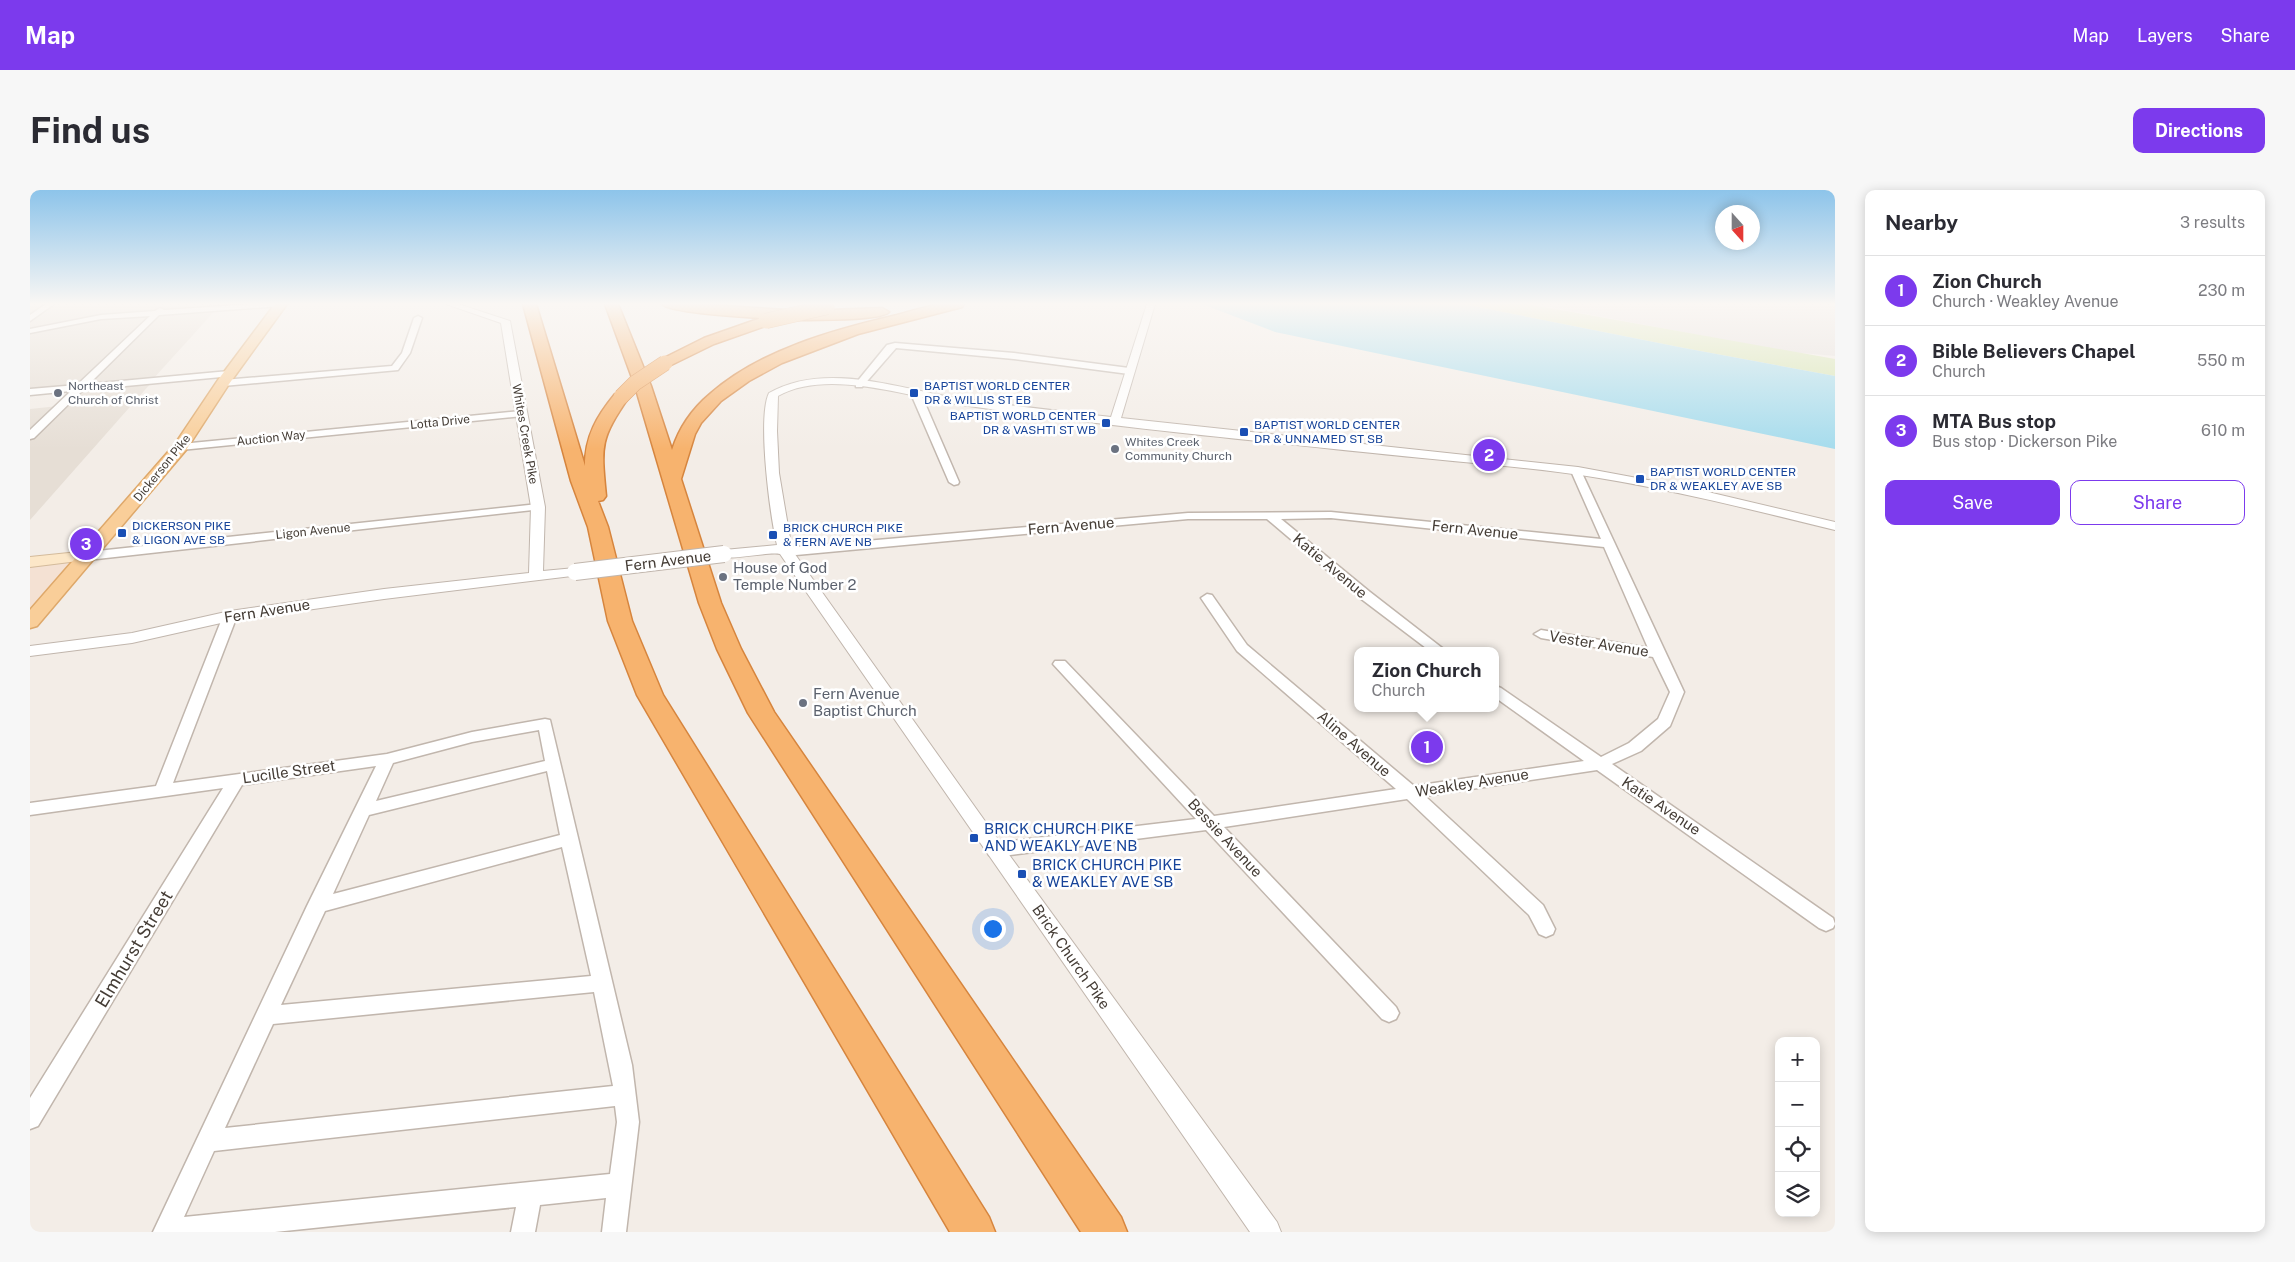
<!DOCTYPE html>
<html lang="en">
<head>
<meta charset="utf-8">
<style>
	:root { --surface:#fff; --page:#f7f7f7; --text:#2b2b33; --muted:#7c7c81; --line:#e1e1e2; --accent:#7c3aed }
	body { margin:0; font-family:"Public Sans",sans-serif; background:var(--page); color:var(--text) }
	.controls { position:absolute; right:15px; bottom:15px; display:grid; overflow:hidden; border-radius:10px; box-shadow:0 2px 12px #0003 }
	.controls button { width:45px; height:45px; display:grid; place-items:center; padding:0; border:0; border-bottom:1px solid var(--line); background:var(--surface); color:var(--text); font:25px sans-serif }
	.compass { position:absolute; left:1685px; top:15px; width:45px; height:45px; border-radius:50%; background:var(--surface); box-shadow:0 2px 12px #0003; rotate:159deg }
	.you { position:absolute; left:962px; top:738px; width:18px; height:18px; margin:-12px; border:4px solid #fff; border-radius:50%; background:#1a73e8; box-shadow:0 0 0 8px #1a73e833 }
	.badge { display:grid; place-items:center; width:32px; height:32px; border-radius:50%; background:var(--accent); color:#fff; font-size:16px; font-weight:700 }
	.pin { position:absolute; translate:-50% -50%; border:2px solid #fff; box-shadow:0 1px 5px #0006 }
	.popup { position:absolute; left:1324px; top:457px; width:145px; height:65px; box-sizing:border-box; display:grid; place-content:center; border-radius:10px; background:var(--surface); filter:drop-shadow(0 1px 4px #0005); font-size:16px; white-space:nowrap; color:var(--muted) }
	.popup b { font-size:19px; color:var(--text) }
	.popup::after { content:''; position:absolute; left:50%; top:100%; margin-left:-10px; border:10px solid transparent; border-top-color:var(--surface) }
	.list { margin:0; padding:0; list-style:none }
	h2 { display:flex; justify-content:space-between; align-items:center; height:65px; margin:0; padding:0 20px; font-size:21px }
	h2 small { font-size:16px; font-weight:400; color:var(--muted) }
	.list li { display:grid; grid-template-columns:32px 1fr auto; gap:15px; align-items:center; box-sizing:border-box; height:70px; padding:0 20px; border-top:1px solid var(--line) }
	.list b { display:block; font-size:19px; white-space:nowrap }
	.list p { margin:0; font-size:16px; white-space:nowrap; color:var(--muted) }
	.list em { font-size:16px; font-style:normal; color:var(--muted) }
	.actions { display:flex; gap:10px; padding:15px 20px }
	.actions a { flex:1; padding:11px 0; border:1px solid var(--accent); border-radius:10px; text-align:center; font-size:18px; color:var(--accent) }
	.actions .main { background:var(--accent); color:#fff }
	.icon { flex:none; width:28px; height:28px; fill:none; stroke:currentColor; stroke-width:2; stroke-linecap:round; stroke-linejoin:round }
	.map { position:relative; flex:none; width:1805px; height:1042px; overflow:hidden; border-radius:10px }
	header { display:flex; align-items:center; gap:30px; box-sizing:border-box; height:70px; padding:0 25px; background:var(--accent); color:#fff }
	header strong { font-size:24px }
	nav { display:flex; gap:28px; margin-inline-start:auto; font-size:18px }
	.intro { display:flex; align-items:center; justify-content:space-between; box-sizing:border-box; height:120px; padding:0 30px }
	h1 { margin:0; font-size:35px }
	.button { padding:12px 22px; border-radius:10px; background:var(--accent); color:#fff; font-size:18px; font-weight:700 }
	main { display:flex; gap:30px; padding:0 30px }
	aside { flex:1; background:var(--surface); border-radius:10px; box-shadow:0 2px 12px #0003 }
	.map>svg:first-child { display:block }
</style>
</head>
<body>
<header>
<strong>Map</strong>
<nav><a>Map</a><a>Layers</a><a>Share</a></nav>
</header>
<div class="intro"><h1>Find us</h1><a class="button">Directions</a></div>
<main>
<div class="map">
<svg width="1805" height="1042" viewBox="0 0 1805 1042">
	<rect width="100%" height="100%" fill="#f3ede7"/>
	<path fill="#e6ded5" d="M0,114H191L123,189L0,199Z
		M121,193L0,330V219L38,215L53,200Z"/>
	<path fill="#f4e1d3" d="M58,366L0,432V372Z"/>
	<path fill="#e5dfdc" d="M1504,114H1805V166L1760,162Z"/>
	<path fill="#d6e5b2" d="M1433,114H1497L1805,169V186L1654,158Z"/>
	<path fill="#a6dced" d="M1172,114H1433L1654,158L1805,186V259L1245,142Z"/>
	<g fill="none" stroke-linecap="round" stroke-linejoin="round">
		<g stroke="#c1b6ad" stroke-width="3">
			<path id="minor" d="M16,114H24L0,131V125Z
				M225,114H255L251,116L129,125L59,194L199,181L202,182V186L53,200L4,248L0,249V240L41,201L0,205V199L47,195L120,126L71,129L0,143V139L71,125L125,121L130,118L134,120Z
				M388,126L392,128L380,163L368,180L193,196L188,193L193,190L362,176L372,163L384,128Z
				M865,153L984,163L1099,178L1103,181L1099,184L984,169L866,158L832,197H826V193L857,155Z
				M886,201L891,204L929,292L928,294L924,295L919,292L881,204Z
				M490,221L493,222V226L151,260L146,257L151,254Z
				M1546,278L1551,281L1654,502L1640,536L1611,561L1582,574L1803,728L1805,734L1803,738L1796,741L1789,738L1567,580L1395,606L1513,715L1525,739L1523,744L1516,747L1509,744L1499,725L1377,609L1194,637L1366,817L1369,823L1366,829L1359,832L1352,829L1176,640L965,667L959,665L956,660L959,655L965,653L1166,629L1023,474L1025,471H1035L1184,626L1366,599L1207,461L1171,408L1177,404L1182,405L1217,455L1384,596L1554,571L1466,508V496L1471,498L1571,567L1599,553L1628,529L1640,502L1623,467L1511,448L1504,444L1511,440L1618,458L1574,357L1301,328L1251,329L1340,402L1416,461H1400L1330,408L1237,329H1158L766,365L751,363L749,360L755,356L766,357L1158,323L1301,322L1571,349L1541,281Z
				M508,314L512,315V319L58,370L52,366L58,362Z
				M200,422L207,426L143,593L357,564L442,542L515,529L520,530L602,875L609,932L596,1042H572L576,1008L510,1015L505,1042H481L486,1017L245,1042H123L277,716L346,576L212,595L8,936L0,939V908L193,598L0,625V613L126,596L193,426ZM509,540L515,571L346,611L363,573L442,552ZM517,581L530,645L303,704L339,625ZM532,657L561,786L251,815L295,721ZM564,802L583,896L195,938L243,834ZM585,916L587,932L580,984L154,1027L184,961Z"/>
		</g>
		<g stroke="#c1b6ad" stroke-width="2">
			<path id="tertiary" d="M416,114H428L480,131L515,317L513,381L545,378L550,379L552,382L550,385L354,409L200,431L102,453L0,466V456L102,443L200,421L354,399L499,383L501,317L471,133Z
				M1117,114H1125L1091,228L1548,277L1661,298L1805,332V340C1727,321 1648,301 1569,288C1510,278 1451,274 1392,268C1239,252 1085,238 932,215C878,207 798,178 748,206L747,241L749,283L762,360L972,655L1247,1032L1251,1042H1220L750,364C737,361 694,373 687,364L694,360L747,355C740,325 727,228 739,203C797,170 872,200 933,209C982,216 1031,221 1081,227Z"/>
		</g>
		<g stroke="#d4bb9b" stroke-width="2">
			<path id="secondary" d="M58,361L64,363L66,366L64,369L0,377V367Z"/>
		</g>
		<g stroke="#dea86a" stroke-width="3">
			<path id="primary" d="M245,114H257L199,194L156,260L7,436L0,438V420L145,254L188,190Z"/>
		</g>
		<g stroke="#d6853e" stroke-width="3">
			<path id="motorway" d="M493,114H506L555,276C555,246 567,226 585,204H597L599,207C570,249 571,255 576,306L573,310L568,311L578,337L602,431L633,505L959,1027L965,1042H920L607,505L578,431L558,337L541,291Z
				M575,114H588L621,196L642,260C649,238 662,219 680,204C730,160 803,140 867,125C889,119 911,111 934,114L932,117L828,144L752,173L719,191L691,211L671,233L665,244L651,289L691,413L711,459L744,522L1091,1027L1097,1042H1051L718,523L687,459L669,413L605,196Z
				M632,114H663L773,121L852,118L859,122C850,132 759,130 741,129L743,131L741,134L684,154L635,178L627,173L630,170L674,148L731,128C716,127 640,123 632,114Z"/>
		</g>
		<use href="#minor" fill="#fff" fill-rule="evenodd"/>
		<use href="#tertiary" fill="#fff" fill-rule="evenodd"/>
		<use href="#secondary" fill="#fce7c8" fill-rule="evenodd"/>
		<use href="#primary" fill="#f9ce99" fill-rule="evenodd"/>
		<use href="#motorway" fill="#f7b36e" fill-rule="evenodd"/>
		<g stroke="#c1b6ad" stroke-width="18" stroke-linecap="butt">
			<path id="tertiary-bridge" d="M545,382L694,364"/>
		</g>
		<g stroke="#d6853e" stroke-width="16" stroke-linecap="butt">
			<path id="motorway-bridge" d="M736,131L797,117
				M591,207L605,193L635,173"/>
		</g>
		<use href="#tertiary-bridge" stroke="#fff" stroke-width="16"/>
		<use href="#motorway-bridge" stroke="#f7b36e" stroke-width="15"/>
	</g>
	<linearGradient id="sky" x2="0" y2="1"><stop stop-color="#8dc4ea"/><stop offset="0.44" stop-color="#faf7f4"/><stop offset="1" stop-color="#faf7f4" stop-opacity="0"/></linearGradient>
	<rect width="1805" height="259" fill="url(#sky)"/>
	<g fill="#6b7280" stroke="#fff" stroke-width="2">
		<circle cx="28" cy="203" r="5"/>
		<circle cx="1085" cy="259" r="5"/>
		<circle cx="693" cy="387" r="5"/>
		<circle cx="773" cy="513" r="5"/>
	</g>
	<g fill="#1a4fb4" stroke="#fff" stroke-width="2">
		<rect x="879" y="198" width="10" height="10" rx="2.5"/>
		<rect x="1071" y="228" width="10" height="10" rx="2.5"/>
		<rect x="1209" y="237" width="10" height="10" rx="2.5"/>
		<rect x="1605" y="284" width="10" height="10" rx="2.5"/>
		<rect x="87" y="338" width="10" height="10" rx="2.5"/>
		<rect x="738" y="340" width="10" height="10" rx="2.5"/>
		<rect x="939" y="643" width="10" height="10" rx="2.5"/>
		<rect x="987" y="679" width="10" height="10" rx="2.5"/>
	</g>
	<g text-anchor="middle" stroke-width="5" stroke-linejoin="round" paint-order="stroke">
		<g font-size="12" fill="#5b616d" stroke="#fff" text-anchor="start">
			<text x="38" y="200">Northeast<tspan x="38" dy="14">Church of Christ</tspan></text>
			<text x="1095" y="256">Whites Creek<tspan x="1095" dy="14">Community Church</tspan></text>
		</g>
		<g font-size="12" fill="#164399" stroke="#fff" text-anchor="start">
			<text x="894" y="200">BAPTIST WORLD CENTER<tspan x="894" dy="14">DR &amp; WILLIS ST EB</tspan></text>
			<text x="1066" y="230" text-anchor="end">BAPTIST WORLD CENTER<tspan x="1066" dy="14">DR &amp; VASHTI ST WB</tspan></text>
			<text x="1224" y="239">BAPTIST WORLD CENTER<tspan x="1224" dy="14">DR &amp; UNNAMED ST SB</tspan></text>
			<text x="1620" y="286">BAPTIST WORLD CENTER<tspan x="1620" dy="14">DR &amp; WEAKLEY AVE SB</tspan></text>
			<text x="102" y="340">DICKERSON PIKE<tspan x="102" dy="14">&amp; LIGON AVE SB</tspan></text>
			<text x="753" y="342">BRICK CHURCH PIKE<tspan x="753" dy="14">&amp; FERN AVE NB</tspan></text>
		</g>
		<g font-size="12" fill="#453d36" stroke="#fff">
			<text transform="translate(410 232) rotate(-6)" y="4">Lotta Drive</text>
			<text transform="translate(495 244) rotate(80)" y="4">Whites Creek Pike</text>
			<text transform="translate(241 248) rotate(-6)" y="4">Auction Way</text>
			<text transform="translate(132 278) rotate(-51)" y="4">Dickerson Pike</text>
			<text transform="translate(283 341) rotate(-6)" y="4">Ligon Avenue</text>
		</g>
		<g font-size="15" fill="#453d36" stroke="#fff">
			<text transform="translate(1041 336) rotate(-5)" y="5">Fern Avenue</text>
			<text transform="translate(1445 340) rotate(6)" y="5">Fern Avenue</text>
			<text transform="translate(638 371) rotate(-7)" y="5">Fern Avenue</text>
			<text transform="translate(1300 376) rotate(40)" y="5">Katie Avenue</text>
			<text transform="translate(237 421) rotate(-9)" y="5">Fern Avenue</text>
			<text transform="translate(1569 454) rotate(9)" y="5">Vester Avenue</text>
			<text transform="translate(1324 554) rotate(41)" y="5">Aline Avenue</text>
			<text transform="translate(259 582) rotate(-8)" y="5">Lucille Street</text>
			<text transform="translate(1442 593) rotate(-9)" y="5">Weakley Avenue</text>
			<text transform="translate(1631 616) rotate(34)" y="5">Katie Avenue</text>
			<text transform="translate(1195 648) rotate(47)" y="5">Bessie Avenue</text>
			<text transform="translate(1041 767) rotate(55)" y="5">Brick Church Pike</text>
		</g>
		<g font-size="15" fill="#5b616d" stroke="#fff" text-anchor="start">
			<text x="703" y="383">House of God<tspan x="703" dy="17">Temple Number 2</tspan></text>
			<text x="783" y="509">Fern Avenue<tspan x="783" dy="17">Baptist Church</tspan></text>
		</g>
		<g font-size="15" fill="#164399" stroke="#fff" text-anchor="start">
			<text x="954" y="644">BRICK CHURCH PIKE<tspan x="954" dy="17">AND WEAKLY AVE NB</tspan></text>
			<text x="1002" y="680">BRICK CHURCH PIKE<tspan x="1002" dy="17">&amp; WEAKLEY AVE SB</tspan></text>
		</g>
		<g font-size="18" fill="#453d36" stroke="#fff">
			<text transform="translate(104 759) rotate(-59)" y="6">Elmhurst Street</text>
		</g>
	</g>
</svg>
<div class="controls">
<button>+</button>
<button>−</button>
<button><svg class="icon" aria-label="locate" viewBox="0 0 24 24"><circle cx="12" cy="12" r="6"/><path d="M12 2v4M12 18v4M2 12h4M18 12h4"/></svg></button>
<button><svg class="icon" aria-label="layers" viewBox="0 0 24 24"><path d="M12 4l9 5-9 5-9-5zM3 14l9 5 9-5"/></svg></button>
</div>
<svg class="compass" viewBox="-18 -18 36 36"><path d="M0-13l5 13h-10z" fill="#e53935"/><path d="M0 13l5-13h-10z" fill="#7c7c81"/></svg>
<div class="you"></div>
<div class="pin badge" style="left:1397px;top:557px">1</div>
<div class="popup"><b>Zion Church</b>Church</div>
<div class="pin badge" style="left:1459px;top:265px">2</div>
<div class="pin badge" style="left:56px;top:354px">3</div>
</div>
<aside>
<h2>Nearby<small>3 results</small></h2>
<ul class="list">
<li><span class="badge">1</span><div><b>Zion Church</b><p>Church · Weakley Avenue</p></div><em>230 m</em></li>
<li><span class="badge">2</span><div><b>Bible Believers Chapel</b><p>Church</p></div><em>550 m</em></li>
<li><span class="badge">3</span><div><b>MTA Bus stop</b><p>Bus stop · Dickerson Pike</p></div><em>610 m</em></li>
</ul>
<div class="actions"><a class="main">Save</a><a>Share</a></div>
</aside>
</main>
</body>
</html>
